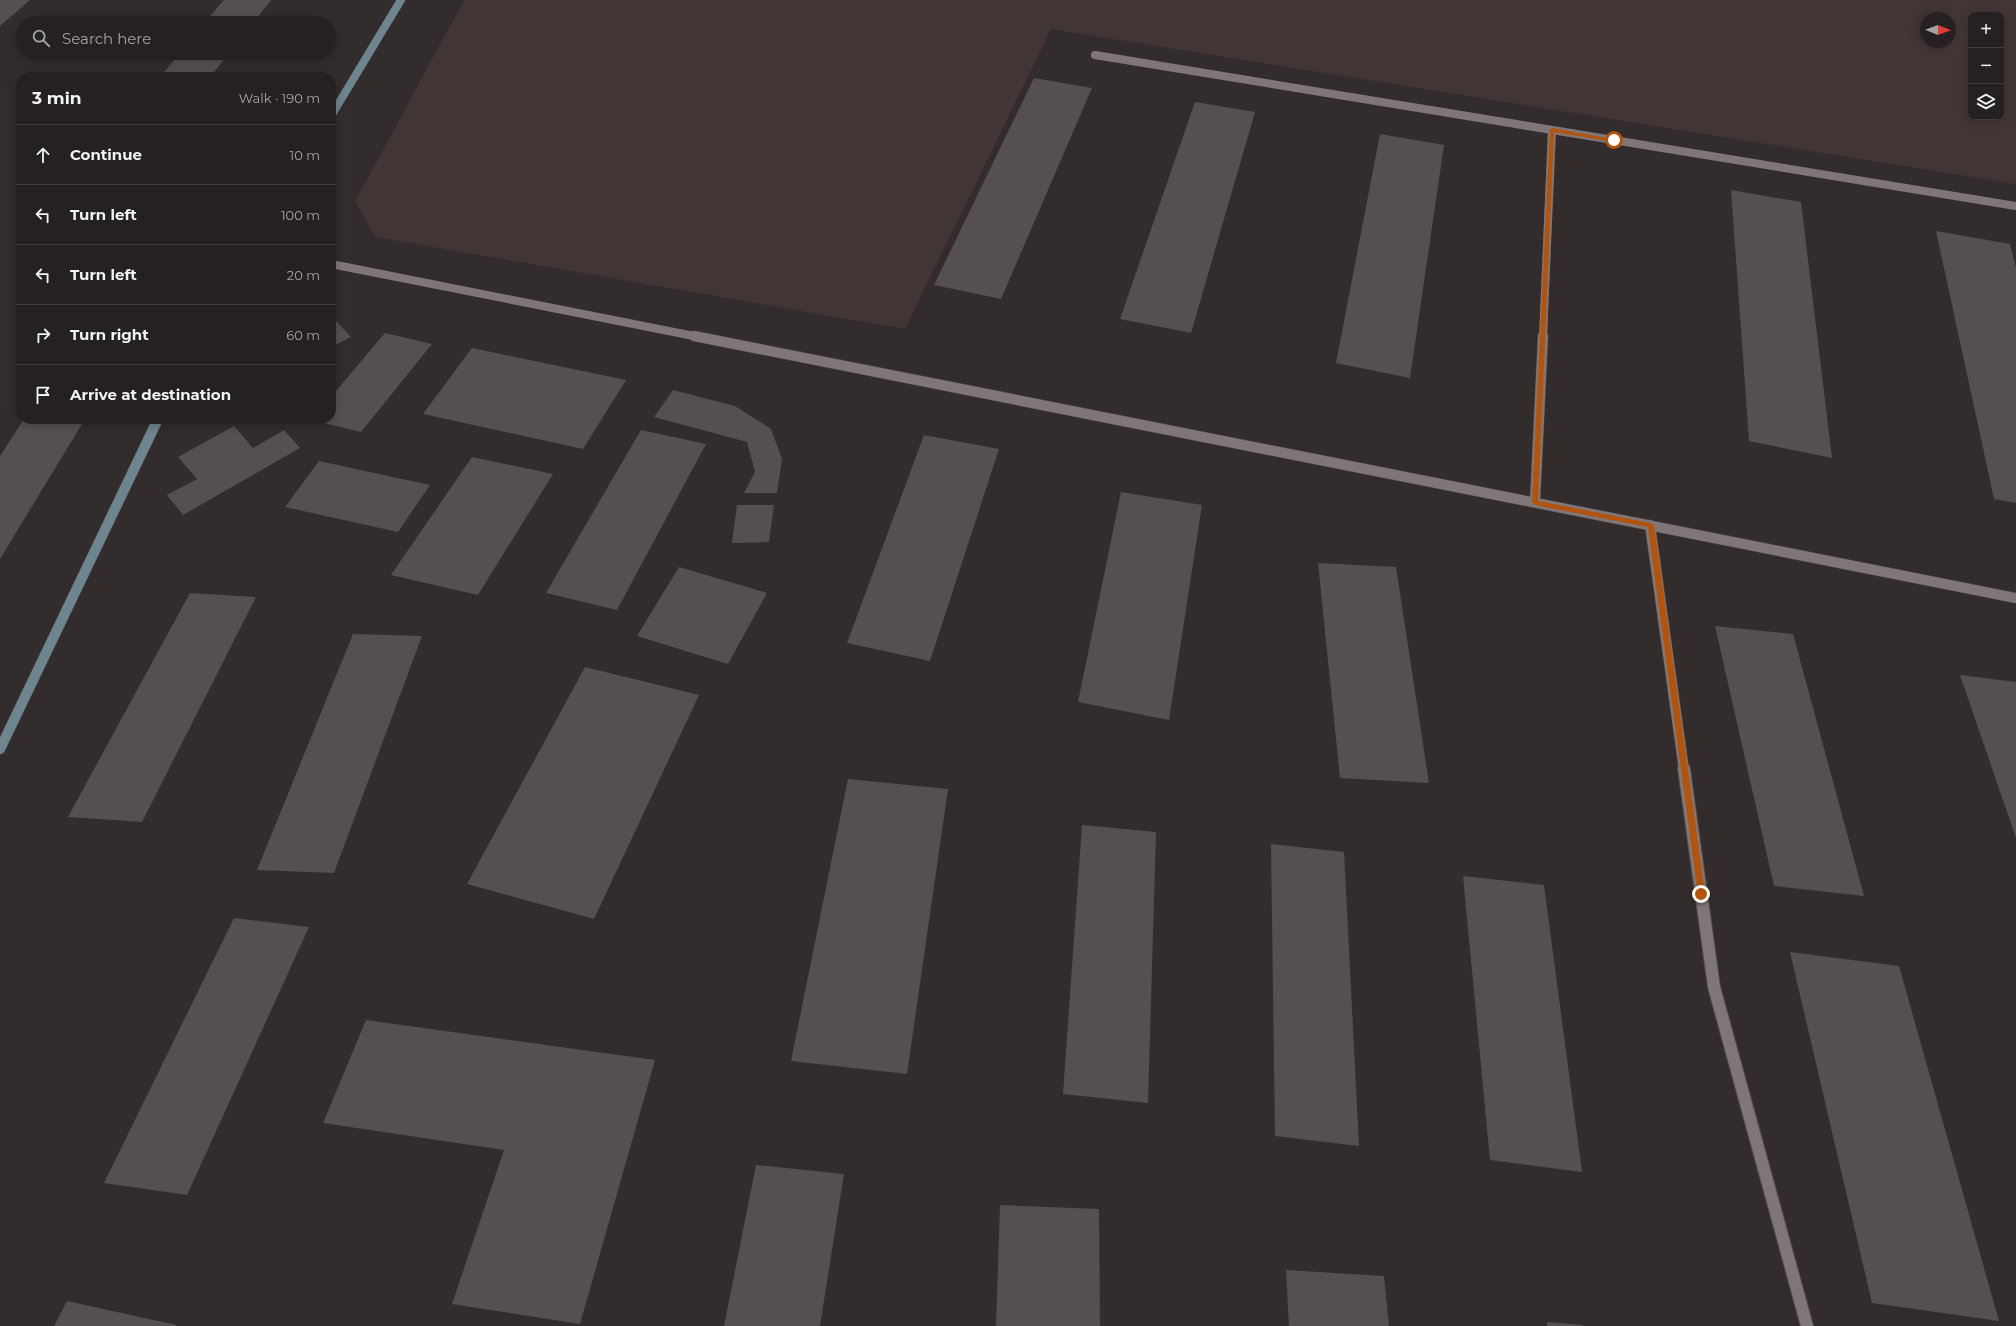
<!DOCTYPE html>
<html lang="en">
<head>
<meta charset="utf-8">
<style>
	:root { --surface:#262121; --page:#2e292a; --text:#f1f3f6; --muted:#a4a3a5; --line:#423e3f }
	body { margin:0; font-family:Montserrat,sans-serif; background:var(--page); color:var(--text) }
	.controls { position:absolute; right:12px; top:12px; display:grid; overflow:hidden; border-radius:8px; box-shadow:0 2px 10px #0003 }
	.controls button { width:36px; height:36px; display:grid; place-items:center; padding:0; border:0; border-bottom:1px solid var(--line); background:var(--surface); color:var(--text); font:20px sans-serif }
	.compass { position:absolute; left:1920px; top:12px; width:36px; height:36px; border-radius:50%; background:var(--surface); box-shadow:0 2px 10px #0003; rotate:91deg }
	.stop { position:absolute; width:12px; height:12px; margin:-9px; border:3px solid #b45309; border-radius:50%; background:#fff }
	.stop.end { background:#b45309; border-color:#fff; box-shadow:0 1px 4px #0008 }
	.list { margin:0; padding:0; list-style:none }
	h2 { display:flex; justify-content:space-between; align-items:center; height:52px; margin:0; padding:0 16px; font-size:17px }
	h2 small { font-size:13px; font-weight:400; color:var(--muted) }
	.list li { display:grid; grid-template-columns:26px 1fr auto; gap:12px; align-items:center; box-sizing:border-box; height:60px; padding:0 16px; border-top:1px solid var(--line) }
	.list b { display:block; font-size:15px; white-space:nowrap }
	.list em { font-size:13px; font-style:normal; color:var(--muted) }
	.icon { flex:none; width:22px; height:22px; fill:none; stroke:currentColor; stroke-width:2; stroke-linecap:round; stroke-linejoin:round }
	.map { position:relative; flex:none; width:2016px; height:1326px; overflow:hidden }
	.search { position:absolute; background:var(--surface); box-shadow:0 2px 10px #0003; left:16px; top:16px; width:320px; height:44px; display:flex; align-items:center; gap:10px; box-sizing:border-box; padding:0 14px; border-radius:22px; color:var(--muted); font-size:15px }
	.panel { position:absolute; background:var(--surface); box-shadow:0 2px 10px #0003; left:16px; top:72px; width:320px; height:352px; border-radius:16px }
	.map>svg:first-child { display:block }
</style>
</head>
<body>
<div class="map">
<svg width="2016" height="1326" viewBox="0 0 2016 1326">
	<rect width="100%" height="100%" fill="#322c2c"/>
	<path fill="#423536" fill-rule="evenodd" d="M464,0H2016V184L1051,29L905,329L376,237L355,202ZM1971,15H2001V117H1971ZM1926,18H1950V42H1926Z"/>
	<path fill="#564f4f" d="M0,0H30L0,26Z
		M224,0H271L253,23H204Z
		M180,53H229L210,77H160Z
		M1034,78L1092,88L1001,299L934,285Z
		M1195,102L1255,112L1191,333L1120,319Z
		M1380,134L1444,145L1410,378L1336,363Z
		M1731,190L1801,202L1832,458L1749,441Z
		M1936,231L2010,244L2016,268V503L1994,499Z
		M336,321L351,337L331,347V324Z
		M385,333L432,344L361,432L311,420L331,419V397Z
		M472,348L626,380L583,449L423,414Z
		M673,390L735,406L771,429L782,459L777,493H744L755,472L747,442L654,417Z
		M24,419H85L0,559V456Z
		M234,426L253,448L284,430L300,448L183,515L167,495L197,479L178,457Z
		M641,430L706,444L617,610L546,593Z
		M924,435L999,449L930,661L847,643Z
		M472,457L553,474L478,595L391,575Z
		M319,461L430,485L398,532L285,507Z
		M1121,492L1202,505L1169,720L1078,702Z
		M737,505H774L769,542L732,543Z
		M1318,563L1396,567L1429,783L1340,778Z
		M679,567L767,593L728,664L637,636Z
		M190,593L256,597L142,822L68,817Z
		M1715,626L1793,634L1864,896L1774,886Z
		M353,634L422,636L334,873L257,870Z
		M585,667L699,695L594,919L467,884Z
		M1960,675L2016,682V838Z
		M848,779L948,789L907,1074L791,1061Z
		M1082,825L1156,832L1148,1103L1063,1094Z
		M1271,844L1344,852L1359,1146L1275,1136Z
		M1463,876L1544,885L1582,1172L1490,1160Z
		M234,918L309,927L187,1195L104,1183Z
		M1790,952L1899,966L1999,1321L1872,1303Z
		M366,1020L655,1060L580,1324L452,1304L504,1150L323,1123Z
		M756,1165L844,1174L820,1326H724Z
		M1000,1205L1099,1209L1100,1326H996Z
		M1286,1270L1384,1276L1389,1326H1289Z
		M67,1301L176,1325V1326H54Z
		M1547,1322L1583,1325V1326H1547Z"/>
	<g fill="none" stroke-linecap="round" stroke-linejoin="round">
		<g stroke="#4d4849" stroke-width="8">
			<path id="street-far2" d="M1095,55L2016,206
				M331,264L699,337
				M1543,337L1552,130"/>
		</g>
		<g stroke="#4d4849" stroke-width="11">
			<path id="street-far1" d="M694,336L2016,598
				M1535,502L1543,336
				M1650,525L1684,770"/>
		</g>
		<g stroke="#4d4849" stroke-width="14">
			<path id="street" d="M1684,769L1714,987L1807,1326"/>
		</g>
		<g stroke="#4d4849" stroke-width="8">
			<path id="secondary-far1" d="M331,116L401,0"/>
		</g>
		<g stroke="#4d4849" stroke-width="11">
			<path id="secondary" d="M0,749L158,419"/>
		</g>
		<use href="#street-far2" stroke="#7e7677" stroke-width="8"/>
		<use href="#street-far1" stroke="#7e7677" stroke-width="10"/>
		<use href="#street" stroke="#7e7677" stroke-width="12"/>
		<use href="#secondary-far1" stroke="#6c858f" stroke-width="8"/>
		<use href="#secondary" stroke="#6c858f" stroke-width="10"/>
	</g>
	<path fill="#b45309" d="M1552,128L1616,140L1614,142L1554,132L1538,501L1650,523L1654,525L1705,894L1701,898L1698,894L1648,527L1535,505L1532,502L1550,130Z"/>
</svg>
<div class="controls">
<button>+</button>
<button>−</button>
<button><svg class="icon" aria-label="layers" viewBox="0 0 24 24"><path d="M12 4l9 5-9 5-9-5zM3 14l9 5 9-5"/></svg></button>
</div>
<svg class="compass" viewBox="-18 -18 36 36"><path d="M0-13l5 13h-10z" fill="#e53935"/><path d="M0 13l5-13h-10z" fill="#a4a3a5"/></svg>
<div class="stop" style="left:1614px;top:140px"></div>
<div class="stop end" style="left:1701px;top:894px"></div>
<div class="search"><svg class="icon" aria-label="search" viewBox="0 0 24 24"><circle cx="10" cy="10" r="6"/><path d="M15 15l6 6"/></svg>Search here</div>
<section class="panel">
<h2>3 min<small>Walk · 190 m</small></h2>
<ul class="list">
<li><svg class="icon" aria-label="ahead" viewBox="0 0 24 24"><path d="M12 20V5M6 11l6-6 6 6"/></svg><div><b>Continue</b></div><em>10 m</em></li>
<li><svg class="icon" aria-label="left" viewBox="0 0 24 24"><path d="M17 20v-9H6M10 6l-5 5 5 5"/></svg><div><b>Turn left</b></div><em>100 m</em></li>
<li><svg class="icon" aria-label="left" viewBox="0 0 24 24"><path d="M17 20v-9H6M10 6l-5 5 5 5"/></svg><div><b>Turn left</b></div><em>20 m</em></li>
<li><svg class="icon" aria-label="right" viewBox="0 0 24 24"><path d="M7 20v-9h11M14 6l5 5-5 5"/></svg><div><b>Turn right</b></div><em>60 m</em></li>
<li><svg class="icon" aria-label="arrive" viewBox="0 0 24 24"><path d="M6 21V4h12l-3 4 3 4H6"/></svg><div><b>Arrive at destination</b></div></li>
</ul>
</section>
</div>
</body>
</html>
